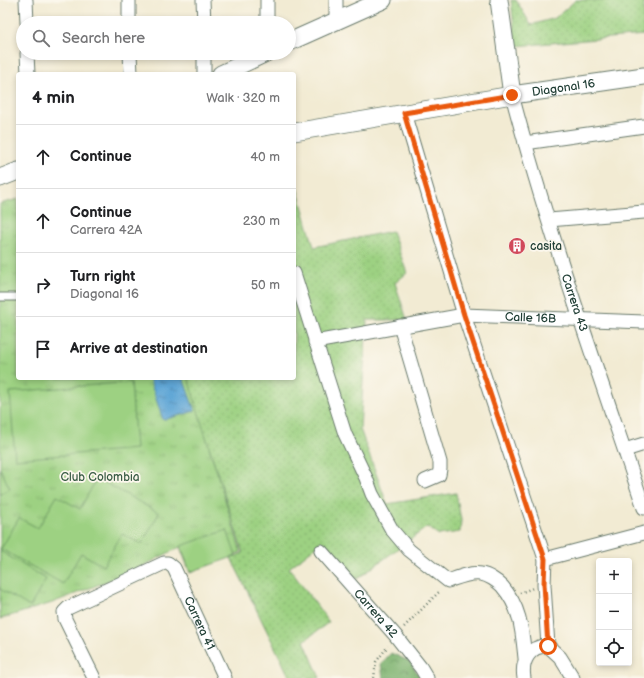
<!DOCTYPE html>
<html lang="en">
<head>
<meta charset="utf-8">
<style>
	:root { --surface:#fff; --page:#f2f2f2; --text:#202124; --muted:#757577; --line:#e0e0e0 }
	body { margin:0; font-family:"Balsamiq Sans",sans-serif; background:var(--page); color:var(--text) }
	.controls { position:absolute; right:12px; bottom:12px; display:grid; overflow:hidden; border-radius:4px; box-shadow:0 2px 6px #0003 }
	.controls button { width:36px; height:36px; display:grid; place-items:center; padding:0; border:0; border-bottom:1px solid var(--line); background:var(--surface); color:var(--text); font:20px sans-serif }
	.stop { position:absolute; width:12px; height:12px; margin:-9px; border:3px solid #ea580c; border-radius:50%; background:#fff }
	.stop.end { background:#ea580c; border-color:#fff; box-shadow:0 1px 4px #0008 }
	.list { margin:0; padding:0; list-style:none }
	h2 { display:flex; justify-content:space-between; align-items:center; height:52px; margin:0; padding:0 16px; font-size:17px }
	h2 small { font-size:13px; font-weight:400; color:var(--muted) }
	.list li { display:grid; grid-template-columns:26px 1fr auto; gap:12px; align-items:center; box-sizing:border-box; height:64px; padding:0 16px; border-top:1px solid var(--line) }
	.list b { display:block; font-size:15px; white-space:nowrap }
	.list p { margin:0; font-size:13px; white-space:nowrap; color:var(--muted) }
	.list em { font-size:13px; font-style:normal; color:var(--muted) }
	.icon { flex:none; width:22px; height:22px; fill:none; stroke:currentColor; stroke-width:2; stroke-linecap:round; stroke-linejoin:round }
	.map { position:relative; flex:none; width:644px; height:678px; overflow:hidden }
	.search { position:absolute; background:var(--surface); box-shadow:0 2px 6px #0003; left:16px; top:16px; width:280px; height:44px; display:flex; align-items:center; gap:10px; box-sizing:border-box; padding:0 14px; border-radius:22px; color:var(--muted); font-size:15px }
	.panel { position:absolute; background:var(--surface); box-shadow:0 2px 6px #0003; left:16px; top:72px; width:280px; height:308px; border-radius:4px }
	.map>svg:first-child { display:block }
</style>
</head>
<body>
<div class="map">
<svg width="644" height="678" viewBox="0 0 644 678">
	<defs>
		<pattern id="grass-dots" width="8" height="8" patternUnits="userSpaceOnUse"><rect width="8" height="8" fill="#9dd182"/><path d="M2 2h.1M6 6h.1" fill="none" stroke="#87b471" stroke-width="1.8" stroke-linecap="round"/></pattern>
		<pattern id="forest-crowns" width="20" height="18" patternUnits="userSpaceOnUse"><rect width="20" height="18" fill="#7eb370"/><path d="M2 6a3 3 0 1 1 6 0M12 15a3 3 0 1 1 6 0" fill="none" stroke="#67935d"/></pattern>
		<pattern id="park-tufts" width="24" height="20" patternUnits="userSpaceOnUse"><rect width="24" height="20" fill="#9dd182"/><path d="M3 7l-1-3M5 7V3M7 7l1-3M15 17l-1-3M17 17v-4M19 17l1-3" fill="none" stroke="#87b471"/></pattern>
		<pattern id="water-ripples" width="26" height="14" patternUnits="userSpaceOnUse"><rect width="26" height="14" fill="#5fa6d6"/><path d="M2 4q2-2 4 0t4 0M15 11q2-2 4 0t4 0" fill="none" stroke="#4e88ae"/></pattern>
	</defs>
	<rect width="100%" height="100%" fill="#fbf7ec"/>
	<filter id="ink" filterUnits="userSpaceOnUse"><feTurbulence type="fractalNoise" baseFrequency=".025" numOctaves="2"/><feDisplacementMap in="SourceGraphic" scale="8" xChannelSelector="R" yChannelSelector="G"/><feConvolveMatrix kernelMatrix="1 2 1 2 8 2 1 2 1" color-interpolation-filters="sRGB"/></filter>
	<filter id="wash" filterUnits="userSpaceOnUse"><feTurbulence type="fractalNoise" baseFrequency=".012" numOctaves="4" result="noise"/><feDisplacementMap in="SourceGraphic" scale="16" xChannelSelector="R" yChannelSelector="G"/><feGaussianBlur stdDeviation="0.9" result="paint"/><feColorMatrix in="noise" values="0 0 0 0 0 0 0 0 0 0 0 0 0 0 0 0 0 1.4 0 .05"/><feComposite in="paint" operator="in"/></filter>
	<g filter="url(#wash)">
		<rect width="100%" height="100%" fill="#f2ebd3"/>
		<path fill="url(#grass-dots)" stroke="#5e875b" d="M511,0H516L531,25L555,18L576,0H644V35L516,46Z
			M294,178L314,247L392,231L407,273L395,283L407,320H367L360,429L387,504L456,493L461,520L460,532L439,535L427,527L357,579L323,541L289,568L329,622L304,641L320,678H290L231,558L243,553L187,378H294Z"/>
		<path fill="url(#forest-crowns)" stroke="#4e7852" d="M391,653L409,661L421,678H383L381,664Z"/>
		<path fill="url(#park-tufts)" stroke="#5e875b" d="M18,199V378H188L241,552L190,573L180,547L133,571L52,603L0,619V204Z"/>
		<path fill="#9dd182" stroke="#5e875b" d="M131,382L136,449L15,459L10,392Z
			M0,468L10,489L0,494Z
			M97,478L159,513L142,544L122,534L103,566L81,553L63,584L1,549L19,518L38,528L57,496L80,509Z
			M227,530L236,556L190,572L181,546Z
			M0,551L46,579L30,607L0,589Z"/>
		<path fill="url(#water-ripples)" stroke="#3f7285" d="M149,378H183L195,411L163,420Z"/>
	</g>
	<g filter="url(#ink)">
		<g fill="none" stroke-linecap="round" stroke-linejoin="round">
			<g stroke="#697a6c" stroke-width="9">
				<path id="service" d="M0,297H18"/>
			</g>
			<g stroke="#697a6c" stroke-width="15">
				<g id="minor">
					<path d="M26,0L27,23"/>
					<path d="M129,0V23"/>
					<path d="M203,0L204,23"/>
					<path d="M336,20V0"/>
					<path d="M267,23V0"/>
					<path d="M27,53L28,74"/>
					<path d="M130,53L131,74"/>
					<path d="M204,53V74"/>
					<path id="s1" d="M512,95C549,235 598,371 644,508"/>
					<path d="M404,113L464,315L545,559L544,585L548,646"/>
					<path d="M525,143L644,126"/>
					<path d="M549,220L644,212"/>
					<path d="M294,273L345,434L366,478L372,494L392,530L409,550L448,581C457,578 470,572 481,574C488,575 497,581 502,586C521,608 522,630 525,658"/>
					<path d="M400,326L440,462V469L439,475L425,481"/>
					<path id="s2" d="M315,342L464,315L644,322"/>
					<path d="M625,450L644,444"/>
					<path id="s3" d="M321,551L395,635L421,668L427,678"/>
					<path d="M545,559L644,533"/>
					<path id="s4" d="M94,678L65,619L64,612L68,608L164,563H168L174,568L225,678"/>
					<path d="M524,678C521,661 530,645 548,646L560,657L573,678"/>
				</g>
			</g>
			<g stroke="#697a6c" stroke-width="19">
				<g id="tertiary">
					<path d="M499,0L512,95"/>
					<path d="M289,42L383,0"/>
					<path d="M221,74L266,53"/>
					<path id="s5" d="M294,132L512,95L644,76"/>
					<path d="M0,178L18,171"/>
				</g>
			</g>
			<path stroke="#697a6c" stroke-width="2.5" stroke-dasharray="1 3" stroke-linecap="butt" d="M520,593L533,588
				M404,627L440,591
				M374,678L376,662L388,646"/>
			<use href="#service" stroke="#fff" stroke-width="7"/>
			<use href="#minor" stroke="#fff" stroke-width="13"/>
			<use href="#tertiary" stroke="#fff" stroke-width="17"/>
		</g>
	</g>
	<g fill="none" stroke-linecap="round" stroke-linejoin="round" filter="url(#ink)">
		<path stroke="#ea580c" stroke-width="5" d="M512,95L404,113L464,315L545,559L544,584L548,646"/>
	</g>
	<defs>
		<g id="building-disc" transform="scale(0.9)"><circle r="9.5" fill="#d1495b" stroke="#fbf7ec"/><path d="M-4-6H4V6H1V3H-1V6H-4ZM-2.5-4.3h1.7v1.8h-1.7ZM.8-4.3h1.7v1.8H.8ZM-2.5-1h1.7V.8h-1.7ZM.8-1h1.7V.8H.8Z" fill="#fff"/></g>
	</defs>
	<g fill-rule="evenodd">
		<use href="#building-disc" x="517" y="246"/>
	</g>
	<g text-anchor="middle" stroke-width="3.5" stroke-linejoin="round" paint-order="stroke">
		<g font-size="12" fill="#1f3d34" stroke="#fbf7ec">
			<text dy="4" stroke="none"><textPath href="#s5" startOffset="273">Diagonal 16</textPath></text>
			<text dy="4" stroke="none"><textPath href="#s1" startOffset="217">Carrera 43</textPath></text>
			<text dy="4" stroke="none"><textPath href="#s2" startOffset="218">Calle 16B</textPath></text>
			<text dy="4" stroke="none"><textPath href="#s3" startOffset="83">Carrera 42</textPath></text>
			<text dy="4" stroke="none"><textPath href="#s4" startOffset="257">Carrera 41</textPath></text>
		</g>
		<g font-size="12" fill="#1f3d34" stroke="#fbf7ec" text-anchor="start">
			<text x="530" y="250">casita</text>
		</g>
		<g font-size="12" fill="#385b44" stroke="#fbf7ec">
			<text x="100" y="481">Club Colombia</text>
		</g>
	</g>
</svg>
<div class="controls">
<button>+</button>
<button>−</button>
<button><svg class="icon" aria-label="locate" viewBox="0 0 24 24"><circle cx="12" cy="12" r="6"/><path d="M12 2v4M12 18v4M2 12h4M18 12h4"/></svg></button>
</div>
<div class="stop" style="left:548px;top:646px"></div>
<div class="stop end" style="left:512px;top:95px"></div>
<div class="search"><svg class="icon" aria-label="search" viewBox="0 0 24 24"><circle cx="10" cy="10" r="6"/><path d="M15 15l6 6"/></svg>Search here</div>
<section class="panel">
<h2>4 min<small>Walk · 320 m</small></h2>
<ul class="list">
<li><svg class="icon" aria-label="ahead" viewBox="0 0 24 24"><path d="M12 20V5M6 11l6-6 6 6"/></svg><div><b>Continue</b></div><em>40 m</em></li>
<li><svg class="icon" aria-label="ahead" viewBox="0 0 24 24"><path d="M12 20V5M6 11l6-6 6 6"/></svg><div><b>Continue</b><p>Carrera 42A</p></div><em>230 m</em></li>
<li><svg class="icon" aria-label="right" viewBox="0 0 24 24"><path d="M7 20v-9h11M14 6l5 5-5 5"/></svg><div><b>Turn right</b><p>Diagonal 16</p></div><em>50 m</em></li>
<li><svg class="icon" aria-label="arrive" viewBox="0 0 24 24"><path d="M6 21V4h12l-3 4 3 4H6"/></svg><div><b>Arrive at destination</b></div></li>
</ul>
</section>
</div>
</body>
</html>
